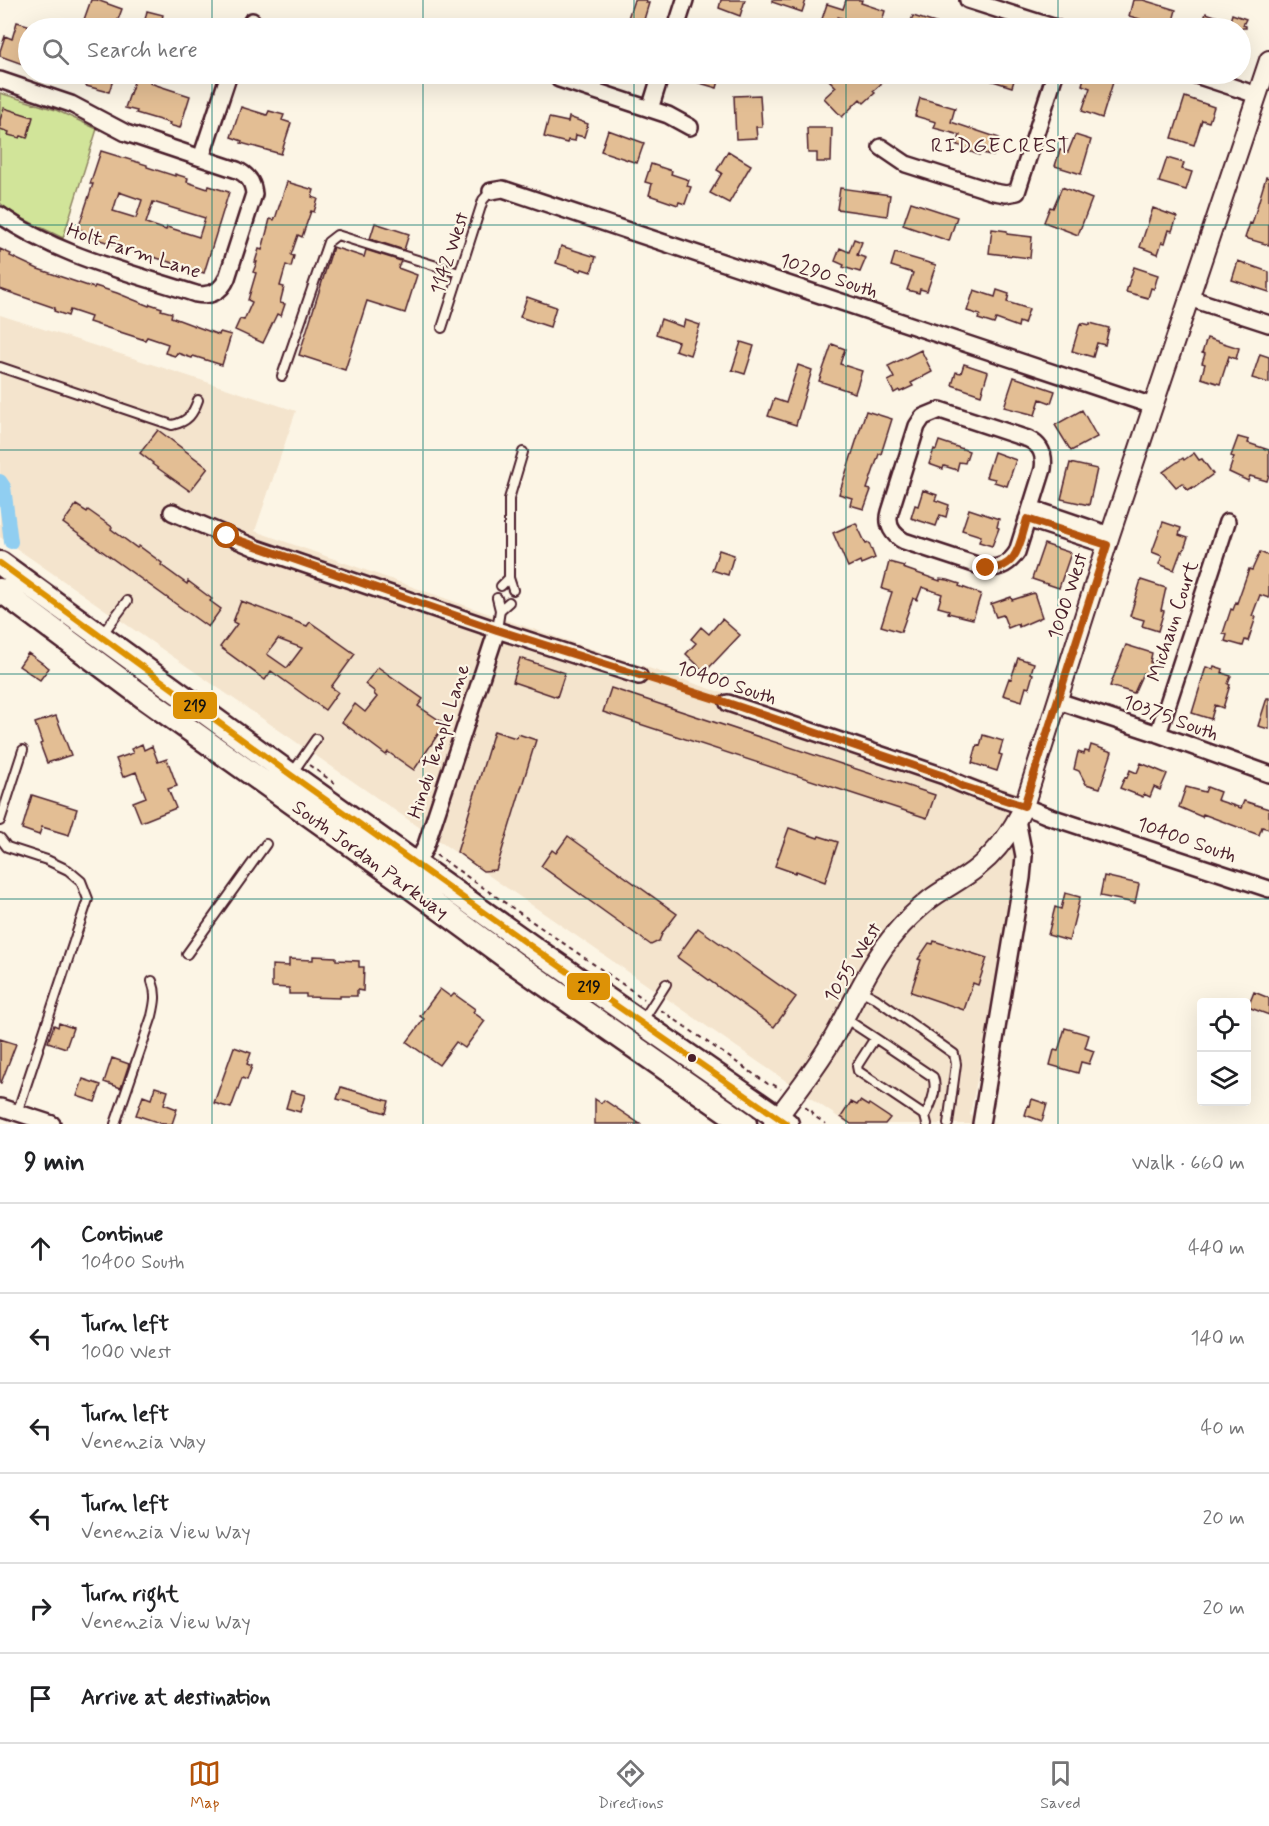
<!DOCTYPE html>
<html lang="en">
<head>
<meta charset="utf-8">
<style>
	:root { --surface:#fff; --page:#f6f6f6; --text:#202124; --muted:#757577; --line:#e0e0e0; --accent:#b45309 }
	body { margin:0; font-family:Mynerve,sans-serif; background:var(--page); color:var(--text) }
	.controls { position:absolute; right:18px; bottom:18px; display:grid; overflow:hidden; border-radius:6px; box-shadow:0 6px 24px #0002 }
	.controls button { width:54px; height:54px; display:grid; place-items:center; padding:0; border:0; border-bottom:2px solid var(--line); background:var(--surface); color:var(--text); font:30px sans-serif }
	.stop { position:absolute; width:18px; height:18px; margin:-14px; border:4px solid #b45309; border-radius:50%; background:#fff }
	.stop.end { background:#b45309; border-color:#fff; box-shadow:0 2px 6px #0008 }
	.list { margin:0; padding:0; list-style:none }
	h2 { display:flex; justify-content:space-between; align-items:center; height:78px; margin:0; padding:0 24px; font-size:26px }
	h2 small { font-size:20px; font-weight:400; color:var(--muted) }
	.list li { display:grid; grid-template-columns:39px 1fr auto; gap:18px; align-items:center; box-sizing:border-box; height:90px; padding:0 24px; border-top:2px solid var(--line) }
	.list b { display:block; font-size:22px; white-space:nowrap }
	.list p { margin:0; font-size:20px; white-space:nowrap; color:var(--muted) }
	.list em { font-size:20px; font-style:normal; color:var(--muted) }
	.icon { flex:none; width:33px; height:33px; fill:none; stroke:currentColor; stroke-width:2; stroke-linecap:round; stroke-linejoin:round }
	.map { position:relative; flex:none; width:1269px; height:1124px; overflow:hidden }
	.search { position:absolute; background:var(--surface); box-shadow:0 6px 24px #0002; left:18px; right:18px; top:18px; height:66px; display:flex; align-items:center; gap:15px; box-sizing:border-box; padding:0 21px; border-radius:33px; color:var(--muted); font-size:22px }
	.sheet { height:618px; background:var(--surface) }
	nav { display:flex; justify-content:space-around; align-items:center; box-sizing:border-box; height:84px; border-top:2px solid var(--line); background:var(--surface); font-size:16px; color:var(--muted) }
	nav a { display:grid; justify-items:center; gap:3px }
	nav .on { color:var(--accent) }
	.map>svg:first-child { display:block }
</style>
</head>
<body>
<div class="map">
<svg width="1269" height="1124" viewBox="0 0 1269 1124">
	<rect width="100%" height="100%" fill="#fcf5e5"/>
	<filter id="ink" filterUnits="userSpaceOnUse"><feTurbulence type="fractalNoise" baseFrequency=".0167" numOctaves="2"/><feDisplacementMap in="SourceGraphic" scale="12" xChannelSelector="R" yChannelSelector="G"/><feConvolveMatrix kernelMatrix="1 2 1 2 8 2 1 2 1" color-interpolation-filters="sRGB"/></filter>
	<g filter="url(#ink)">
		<path fill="#f4e4cd" d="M0,315L296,411L255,531L509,621L1034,798L1026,824L1024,843L970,1115L996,1124H848L0,537Z"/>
		<path fill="#d1e499" stroke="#8e8262" stroke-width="1.5" d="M0,93L56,110L97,129L63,238L15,215L0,203Z"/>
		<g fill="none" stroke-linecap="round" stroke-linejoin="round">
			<path stroke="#90cef1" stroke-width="14" d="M0,481L4,487L11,542"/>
		</g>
		<path fill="#e3be94" stroke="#4a1f2b" stroke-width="1.5" fill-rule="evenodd" d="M91,0H97L122,9L115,28H81Z
			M634,0H647L646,3H649L643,23L628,18Z
			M721,0H745L740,16L719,8Z
			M772,0H806L802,12L772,2Z
			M846,0H862L861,3L885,11L880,28H872L838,17L834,28H819L827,4L843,9Z
			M1133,0H1143L1176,10L1171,28H1160L1139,22L1140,19L1129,16Z
			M147,11L163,15L160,27L144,24Z
			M1206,13L1230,21L1232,14L1246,19L1243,25L1246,26V28H1201Z
			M913,16L945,26V28H908Z
			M17,22L28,25V66L0,56V51L5,36L12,39Z
			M64,74H115L109,92L86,86L87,83L63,75Z
			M677,74H721L717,88L676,76Z
			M823,74H880L881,84L873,91L875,93L864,103L860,99L842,117L824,98L836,87Z
			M977,74H1016L1012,87L977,76Z
			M1085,74H1098L1114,79L1102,118L1082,111L1090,88L1082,85Z
			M136,76L151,81L150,83L190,96L180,128L169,125L170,123L136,113L137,111L125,108Z
			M760,95L762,127H756L757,138L736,139L734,96Z
			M1185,97L1214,107L1209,122L1202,120L1194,145L1172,138Z
			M920,98L955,108L951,122L999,138L993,156L980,152L979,155L969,151L965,149V147L957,145L960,135L934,128L936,122L915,116Z
			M241,107L267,115L269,111L284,115L282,120L291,123L281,154L241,143L242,141L231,137Z
			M4,108L33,117L27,138L21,136L20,138L8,135L9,132L0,129V120Z
			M569,117L588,124L584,137L576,135L575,141L568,140L567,143L544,137L549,118L568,122Z
			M807,128H832L831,162H817V153H808Z
			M608,130L644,143L637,163L601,151Z
			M1075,135L1091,140L1081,174L1055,166L1060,150L1068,152Z
			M101,151L147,165V167L175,176V174L188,178L187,182L208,189L209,186L229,192L204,273L81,234L82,230L78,229L93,184H90ZM119,192L142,200L136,218L113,211ZM153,202L205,218L199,237L167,227L166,230L146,223Z
			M728,151L751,165L729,203L710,193L722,173L717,170Z
			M1167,158L1184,163L1182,169L1192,172L1186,190L1159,182Z
			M651,164L672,171L671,174L689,180L687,186L691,187L685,204L679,202L678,205L649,195L652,184L645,182Z
			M1266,177L1269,178V245L1245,238L1250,223L1252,224Z
			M287,182L314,190L312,197L318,199L314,212L311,211L302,237L298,235L291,255L294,256L291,267L286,265L280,286L284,287L280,303L285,304L281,316L277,314L263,343L235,330L240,319L244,320L252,302L248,300L256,273L253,272L257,262H255L259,249L262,250L270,219L274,220L276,216Z
			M1062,187L1092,199L1078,235L1044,222L1050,207L1053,208Z
			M840,188L890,195L887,216L837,209Z
			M911,202L957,217L949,241L903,225Z
			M1153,208L1177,217L1172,231L1169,230L1165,243L1162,242L1158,254L1140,247Z
			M375,223L409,234L404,250L370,239Z
			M992,229L1007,231V234L1032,237L1030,258L989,253Z
			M854,239L862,242L857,255L866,258L860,272L843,267L844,265L835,261L840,248L849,252Z
			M561,246L596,257L591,272L582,269L581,271L556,263Z
			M333,247L364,257L366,250L401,261L398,268L417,275L405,313L367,301L345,370L299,355Z
			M0,249L11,254L10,256L38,269L94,288L95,286L117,293L149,306L150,304L162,308L161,310L172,313L171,317L219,335L220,332L231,335L222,365L193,356L192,358L177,353L175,356L165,353L168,344L147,337L145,340L89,322L91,317L70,310L68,316L54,311L55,308L0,289Z
			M895,253L936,265L927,291L920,289L919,293L907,290L913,273L891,266Z
			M1238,261L1269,272V292L1232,280Z
			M1134,267L1158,275L1154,289L1151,288L1148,298L1126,292Z
			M974,290L995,297L997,290L1009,294L1007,302L1029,309L1024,324L1019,322L1018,327L996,319L994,324L978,319L980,315L967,311Z
			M527,297L556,307L550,327L520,317Z
			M661,319L683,327L685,320L700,325L690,355L675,350L678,342L656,334Z
			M1082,323L1090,325V323L1109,328L1105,345L1097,343L1093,357L1072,351L1080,324L1082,325Z
			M1207,338L1239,348L1236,359L1229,356L1220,384L1201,378L1205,364L1202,363L1205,354L1202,353Z
			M741,342L754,346L745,374L732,370Z
			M832,344L845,349L840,364L862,371L855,393L819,381Z
			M921,350L932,372L911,383L913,386L900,392L899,390L894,393L888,381L894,378L888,366Z
			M1260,354L1269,357V383L1252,378Z
			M964,364L988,372L981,395L952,385L956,372L961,373Z
			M798,365L812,370L796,425L768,416L774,399L786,403Z
			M1014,377L1055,391L1051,403L1040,399L1035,415L1004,407Z
			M1082,410L1097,437L1071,451L1055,425Z
			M866,411L892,419L881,454H879L867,489L871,490L864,509L850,505L852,498L839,494Z
			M158,430L208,468L190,491L152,464L153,463L140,453Z
			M1238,437L1249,440L1248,443L1269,450V475L1267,481L1250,476L1248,481L1229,472L1234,457L1231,456Z
			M939,441L969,451L965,463L959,462L957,470L944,466L943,469L929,464L934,449L936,450Z
			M994,452L1016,460L1007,486L994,482L995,479L986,477Z
			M1194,453L1199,460L1202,459L1213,474L1194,488L1193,487L1188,490L1182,483L1176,487L1163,472L1183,458L1184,460Z
			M1070,463L1097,469L1089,505L1061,499Z
			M923,490L937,495L935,500L949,505L946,517L940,515L936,526L911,518L915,505L918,506Z
			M76,505L87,512L88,510L112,527L111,529L137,548L139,546L162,563L161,565L187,584L188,581L212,599L210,601L221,609L208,627L63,523Z
			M969,509L999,519L997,527L999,528L992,546L979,542L981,536L962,530Z
			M1163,522L1181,528L1179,535L1188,538L1183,552L1181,551L1174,570L1159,564L1162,556L1152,552Z
			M856,523L866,544L869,543L875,558L861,564L860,561L848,567L833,533Z
			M1044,544L1071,553L1059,588L1032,579Z
			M719,550L734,555L728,575L712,570Z
			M1260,552L1269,556V598L1260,595L1252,616L1256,617L1248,641L1245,640L1243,646L1225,641L1227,635L1223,633L1231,609L1233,610L1236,602L1237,603L1249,569L1252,570Z
			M889,562L904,566L903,568L940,581V579L948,580L960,584L959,586L981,594L973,619L948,613L949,610L938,607L942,594L922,587L917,600L913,598L901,632L881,626L892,592L882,589Z
			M1141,580L1166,588L1161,610L1164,611L1158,631L1142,626L1144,620L1130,616Z
			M1034,593L1042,617L1019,627L1018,624L1008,628L1003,615L996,617L991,604L1011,597L1012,600Z
			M241,601L307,626L310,622L355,654L331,687L338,692L325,710L271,671L265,680L220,647L237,624L233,622ZM278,639L302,648L287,668L267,654Z
			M722,619L740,635L705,672L686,654L696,643L691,639L701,627L709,634Z
			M1126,645L1152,653L1150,662H1152L1148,675L1143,673L1134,693L1110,686Z
			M28,653L49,668L40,680L19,666Z
			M520,658L565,673L557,697L513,682Z
			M1018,658L1034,663L1031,673L1033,674L1029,688L1026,687L1022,701L1003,695L1009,678L1011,679Z
			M1214,666L1223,669L1222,673L1231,676L1228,684L1230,685L1223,708L1215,705L1211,719L1192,713L1206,667L1213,669Z
			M378,667L423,699L418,706L445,724L414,770L388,752L386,755L342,722L355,704L365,712L377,697L374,694L375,692L365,684Z
			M611,688L935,795L927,818L603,712Z
			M1267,698H1269V729L1258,726Z
			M56,716L71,755L47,763L40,744L42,743L35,723Z
			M494,731L516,738L518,734L536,740L496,870L483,871L457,852Z
			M983,735L1003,741L999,754L1002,755L997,771L972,763L977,745L980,746Z
			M142,744L144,750L152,746L158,762L167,759L177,786L168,789L176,808L141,822L133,802L146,797L136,772L123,777L116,759L133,753L131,749Z
			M1091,745L1112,752L1100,788L1086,784L1079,771L1074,769L1078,752L1084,754L1085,751L1089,752Z
			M1141,763L1167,774L1160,790L1154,787L1150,797L1144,794L1143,797L1120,788L1125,777L1127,778L1130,770L1137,773Z
			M1186,787L1205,792L1207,787L1220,792L1217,800L1241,808L1244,801L1269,809V829L1262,827L1259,835L1203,814L1202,817L1179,807Z
			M32,795L77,809L69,835L42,827L39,835L22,829Z
			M789,828L818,838L819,836L838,842L825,882L796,871L795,873L775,866Z
			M568,836L677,914L663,932L659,941L651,945L541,866L552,850L556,853Z
			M1104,876L1139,884L1135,903L1100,896Z
			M1065,893L1080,897L1069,941L1048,935L1055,907L1061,909Z
			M698,928L796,997L774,1027L677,957Z
			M934,941L987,958L978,985L973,983L964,1010L911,992L921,960L918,959L929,943L933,944Z
			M313,956L336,957V960L359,961V967H364L363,991L357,990V996H340V998L306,997V994H289V988L272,987V965L289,966V959L313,960Z
			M440,989L451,997L454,994L475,1009L473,1012L485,1021L465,1048L456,1042L439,1065L407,1042L424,1019L420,1016Z
			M1254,992L1269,998V1015L1248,1007Z
			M59,1023L73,1028L66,1048L48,1042L54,1025L58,1027Z
			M1065,1028L1089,1035L1085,1048L1094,1051L1089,1064L1081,1062L1078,1073L1050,1065L1054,1050L1058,1051Z
			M0,1039L16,1044L1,1083H0Z
			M234,1047L251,1053L247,1064L252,1066L247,1080L242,1078L231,1108L214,1103Z
			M112,1058L129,1064L121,1088L104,1082Z
			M83,1079L101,1085L95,1102L77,1096Z
			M155,1087L168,1091L164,1104L177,1109L172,1124H163L136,1115L143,1096L151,1099Z
			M341,1087L389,1101L386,1113L337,1099Z
			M291,1091L305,1095L300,1112L286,1108Z
			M595,1099L601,1103L604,1100L640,1124H595Z
			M1032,1099L1047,1104L1042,1121L1025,1115L1028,1105L1030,1106Z
			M860,1101L868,1106L869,1104L890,1118L885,1124H851L841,1117L851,1102L857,1105Z"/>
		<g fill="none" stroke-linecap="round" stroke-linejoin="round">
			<g stroke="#4a1f2b" stroke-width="12">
				<path id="service" d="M442,328L483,200L491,191
					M0,367L172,425C188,422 193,414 198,400
					M282,376L328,242L337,235L459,273
					M509,578V499L523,452
					M501,586L509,578L513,590
					M500,610L509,602
					M497,630L500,610L497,598
					M101,636L127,601
					M293,772L316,739
					M0,821L23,750
					M0,838L7,847L47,860L68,870L81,881L88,899L17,1113
					M187,954L266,844
					M860,990L875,998L954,1054L956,1064L948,1124
					M846,1019L875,1038L857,1066L858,1071L925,1116L927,1124
					M643,1020L666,984
					M875,1038L933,1077C938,1090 931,1105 925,1116
					M115,1124L152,1016C155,1003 157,994 152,981"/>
			</g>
			<g stroke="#4a1f2b" stroke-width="20">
				<path id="minor" d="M968,0L1056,28
					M249,28L252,21
					M676,28L685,0
					M1193,74L1257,95
					M559,79L668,115L690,127
					M0,80L71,104L126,133L237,170C248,175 253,182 254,194L227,278C221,292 210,297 196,294C129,272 58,256 0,215
					M650,109L661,74
					M881,147L906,164L994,192L1006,194L1017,192L1055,74
					M201,158L229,74
					M491,191L503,189L1153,406
					M1189,298L1269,324
					M940,410L1028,439C1041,445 1045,455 1043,469L1017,552C1009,564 1000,569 986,568L904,541C893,535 886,525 890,512L917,426L923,417Z
					M1031,508L1110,535
					M172,512L256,548L497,630L639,676
					M1027,519L1107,545
					M1058,701L1158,734L1269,774
					M728,703L944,776C977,794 1014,801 1048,816L1269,889
					M1158,734L1227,522
					M416,864L425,848L497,630
					M0,1107L52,1124
					M981,1124L1022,878L1024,856L1017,820"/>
			</g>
			<g stroke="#4a1f2b" stroke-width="22">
				<path id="tertiary" d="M773,1124C792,1097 814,1071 831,1042C853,1005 868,965 896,932C906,920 917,910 929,900C944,888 963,880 978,867C998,851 1013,829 1024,806L1110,535L1269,60"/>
			</g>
			<g stroke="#4a1f2b" stroke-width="27">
				<path id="primary" d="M0,563L291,775L535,949L787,1124
					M0,590L145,698L401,880L513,962L745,1124"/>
			</g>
			<path stroke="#4a1f2b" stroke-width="2" stroke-dasharray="4.5 4.5" stroke-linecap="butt" d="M653,680L716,700
				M309,765L336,784
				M436,855L644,999
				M661,1010L768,1084H772L781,1089
				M805,1107L809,1110L811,1109L814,1116L826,1124"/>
			<use href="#service" stroke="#fcf5e5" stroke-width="8"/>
			<use href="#minor" stroke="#fcf5e5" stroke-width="15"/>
			<use href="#tertiary" stroke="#fcf5e5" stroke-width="18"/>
			<use href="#primary" stroke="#fcf5e5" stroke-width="22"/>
			<g stroke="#fcf5e5" stroke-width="10">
				<path id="bus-1" d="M0,563L291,775L535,949L787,1124"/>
			</g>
			<use href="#bus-1" stroke="#dd9206" stroke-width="6"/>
		</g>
	</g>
	<g fill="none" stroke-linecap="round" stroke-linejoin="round" filter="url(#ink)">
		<path stroke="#b45309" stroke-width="8" d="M227,536L497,630L728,703L944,776L962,786L1024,806L1107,545L1027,519C1020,542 1018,571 986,568"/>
	</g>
	<path fill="none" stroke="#0f766e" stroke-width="1.5" stroke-opacity="0.55" d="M212,0V28M423,0V28M634,0V28M846,0V28M1058,0V28M212,74V1124M423,74V1124M634,74V1124M846,74V1124M1058,74V1124M0,225H1269M0,450H1269M0,674H1269M0,899H1269"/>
	<circle fill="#4a1f2b" stroke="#fcf5e5" stroke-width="2" cx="692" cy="1058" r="5"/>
	<g text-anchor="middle" stroke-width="4.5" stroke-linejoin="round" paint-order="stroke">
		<g font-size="20" fill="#4a1f2b" stroke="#fcf5e5">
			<text transform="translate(134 250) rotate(18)" y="7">Holt Farm Lane</text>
			<text transform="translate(449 253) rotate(-72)" y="7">1142 West</text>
			<text transform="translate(829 275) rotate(19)" y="7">10290 South</text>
			<text transform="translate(1067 596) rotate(-72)" y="7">1000 West</text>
			<text transform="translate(1172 621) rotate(-72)" y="7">Michaun Court</text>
			<text transform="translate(727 682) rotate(18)" y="7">10400 South</text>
			<text transform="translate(1171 717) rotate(20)" y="7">10375 South</text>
			<text transform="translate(438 741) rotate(-72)" y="7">Hindu Temple Lane</text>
			<text transform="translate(1187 839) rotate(19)" y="7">10400 South</text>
			<text transform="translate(371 859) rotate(36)" y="7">South Jordan Parkway</text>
			<text transform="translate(852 962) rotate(-58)" y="7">1055 West</text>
		</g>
		<g font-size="21" letter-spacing="1.5" fill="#4a1f2b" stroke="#fcf5e5">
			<text x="1001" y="152">RIDGECREST</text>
		</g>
	</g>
	<g stroke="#fcf5e5" stroke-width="2">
		<rect x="172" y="691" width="46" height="29" rx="6" fill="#dd9206"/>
		<rect x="566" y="972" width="45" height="29" rx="6" fill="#dd9206"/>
	</g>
	<g font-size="16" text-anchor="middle" font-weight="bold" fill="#111">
		<text x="195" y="711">219</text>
		<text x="589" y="992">219</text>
	</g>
</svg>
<div class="controls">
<button><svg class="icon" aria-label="locate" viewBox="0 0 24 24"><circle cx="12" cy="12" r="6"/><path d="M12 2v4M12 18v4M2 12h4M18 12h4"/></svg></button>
<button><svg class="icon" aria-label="layers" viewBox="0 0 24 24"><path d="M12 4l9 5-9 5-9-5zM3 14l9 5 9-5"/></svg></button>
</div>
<div class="stop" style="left:227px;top:536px"></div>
<div class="stop end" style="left:986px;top:568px"></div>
<div class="search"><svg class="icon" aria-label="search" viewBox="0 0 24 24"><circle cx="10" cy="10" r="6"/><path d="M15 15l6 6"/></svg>Search here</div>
</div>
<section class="sheet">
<h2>9 min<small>Walk · 660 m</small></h2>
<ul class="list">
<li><svg class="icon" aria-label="ahead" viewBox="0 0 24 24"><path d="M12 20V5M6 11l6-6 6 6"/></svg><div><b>Continue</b><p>10400 South</p></div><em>440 m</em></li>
<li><svg class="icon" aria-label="left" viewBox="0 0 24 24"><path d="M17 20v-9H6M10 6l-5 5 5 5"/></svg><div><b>Turn left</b><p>1000 West</p></div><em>140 m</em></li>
<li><svg class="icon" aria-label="left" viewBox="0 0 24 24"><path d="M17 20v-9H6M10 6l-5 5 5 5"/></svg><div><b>Turn left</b><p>Venenzia Way</p></div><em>40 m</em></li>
<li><svg class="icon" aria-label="left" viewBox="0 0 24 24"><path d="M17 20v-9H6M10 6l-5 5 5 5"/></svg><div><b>Turn left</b><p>Venenzia View Way</p></div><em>20 m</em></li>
<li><svg class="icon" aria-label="right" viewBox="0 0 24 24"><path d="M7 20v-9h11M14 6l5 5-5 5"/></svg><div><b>Turn right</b><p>Venenzia View Way</p></div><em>20 m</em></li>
<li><svg class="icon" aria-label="arrive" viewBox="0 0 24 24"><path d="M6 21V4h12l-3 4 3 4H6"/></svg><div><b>Arrive at destination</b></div></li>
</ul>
</section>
<nav>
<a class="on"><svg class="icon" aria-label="map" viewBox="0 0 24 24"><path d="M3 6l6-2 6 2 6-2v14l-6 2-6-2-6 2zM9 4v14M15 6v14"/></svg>Map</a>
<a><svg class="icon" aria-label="directions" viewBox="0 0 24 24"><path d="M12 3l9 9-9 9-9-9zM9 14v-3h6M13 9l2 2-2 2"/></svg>Directions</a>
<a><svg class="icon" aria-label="saved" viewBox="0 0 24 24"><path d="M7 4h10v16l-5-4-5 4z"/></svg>Saved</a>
</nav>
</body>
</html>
